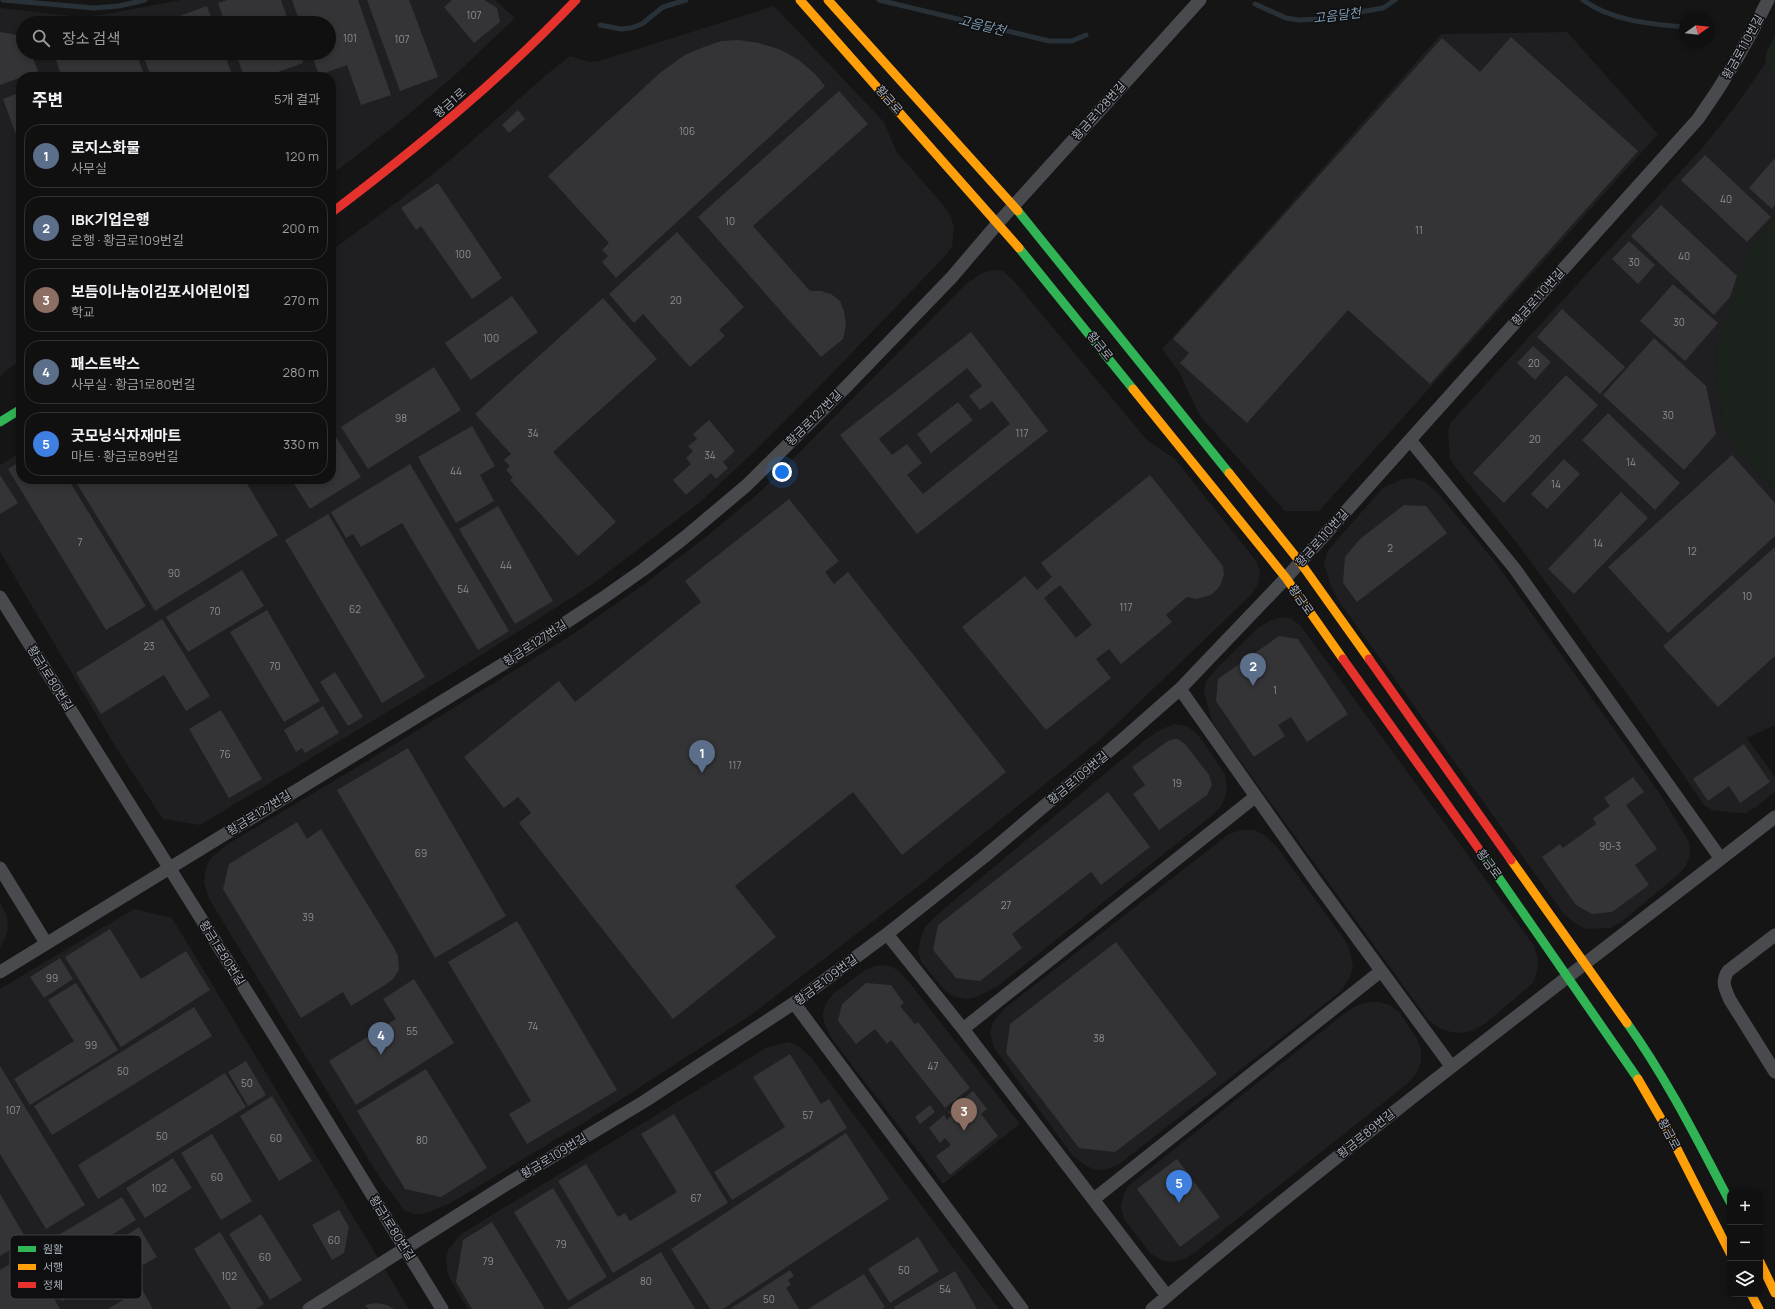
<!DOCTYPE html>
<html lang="ko">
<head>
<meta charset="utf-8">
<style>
	:root { --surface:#101010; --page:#1e1e1e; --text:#f1f3f6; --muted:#9c9d9f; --line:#303030; --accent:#73777e }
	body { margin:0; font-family:Manrope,"Noto Sans KR",sans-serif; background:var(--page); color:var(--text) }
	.controls { position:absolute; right:12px; bottom:12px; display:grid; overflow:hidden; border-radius:8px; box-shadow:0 2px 6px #0003 }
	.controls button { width:36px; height:36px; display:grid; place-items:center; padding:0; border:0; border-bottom:1px solid var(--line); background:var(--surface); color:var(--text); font:20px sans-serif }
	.compass { position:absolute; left:1679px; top:12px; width:36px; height:36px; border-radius:50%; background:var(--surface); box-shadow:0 2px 6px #0003; rotate:75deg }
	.you { position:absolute; left:782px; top:472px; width:14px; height:14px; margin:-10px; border:3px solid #fff; border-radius:50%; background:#1a73e8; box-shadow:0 0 0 6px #1a73e833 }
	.badge { display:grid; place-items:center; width:26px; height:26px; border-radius:50%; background:var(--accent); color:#fff; font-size:13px; font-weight:700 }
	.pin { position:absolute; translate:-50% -33px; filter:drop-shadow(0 1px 2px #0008) }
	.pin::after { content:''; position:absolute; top:21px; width:14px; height:12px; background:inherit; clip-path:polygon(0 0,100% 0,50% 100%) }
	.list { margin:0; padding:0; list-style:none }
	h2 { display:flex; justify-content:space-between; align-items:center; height:52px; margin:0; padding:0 16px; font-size:17px }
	h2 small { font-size:13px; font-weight:400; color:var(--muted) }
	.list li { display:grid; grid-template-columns:26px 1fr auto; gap:12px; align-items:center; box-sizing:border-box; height:64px; margin:0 8px 8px; padding:0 8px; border:1px solid var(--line); border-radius:16px }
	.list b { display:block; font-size:15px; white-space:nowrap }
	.list p { margin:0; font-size:13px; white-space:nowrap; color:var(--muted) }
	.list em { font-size:13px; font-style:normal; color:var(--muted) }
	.icon { flex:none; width:22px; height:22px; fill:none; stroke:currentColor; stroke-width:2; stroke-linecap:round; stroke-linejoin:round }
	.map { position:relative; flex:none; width:1775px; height:1309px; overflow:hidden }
	.search { position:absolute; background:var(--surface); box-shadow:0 2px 6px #0003; left:16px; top:16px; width:320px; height:44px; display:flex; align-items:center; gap:10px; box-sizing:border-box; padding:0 14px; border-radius:22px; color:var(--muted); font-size:15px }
	.panel { position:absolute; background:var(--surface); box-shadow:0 2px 6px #0003; left:16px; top:72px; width:320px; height:412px; border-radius:16px }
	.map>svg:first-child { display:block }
</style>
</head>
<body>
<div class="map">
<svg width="1775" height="1309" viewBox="0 0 1775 1309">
	<rect width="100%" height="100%" fill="#151515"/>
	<path fill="#1f1f21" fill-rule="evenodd" d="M181,0H495L515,18L454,76L392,128L331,175V77H21V361L5,371L0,377V8L81,17L101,15ZM23,23H329V53H23Z
		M774,6L884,122L896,151L944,206L951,217L954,228L952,247L946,255L820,386L756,450L699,503L590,586L472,661L200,825L163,819L115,746L0,552V465L21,452V479H331V251L401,199L449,161L546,75L570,56L589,62L599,61Z
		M1567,32L1658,134L1319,511H1285L1200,416L1179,372L1162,349L1441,34Z
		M1765,64L1775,73V216L1756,239L1716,350L1715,373L1723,425L1729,437L1737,449L1775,489V725L1747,738L1775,777V792L1756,807L1746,813H1736L1712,810L1704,805L1642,715L1520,547L1456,468L1450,459L1448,431L1451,422L1703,147L1734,108Z
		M993,270L1003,271L1013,280L1147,440L1175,459L1257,562L1260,573L1258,584L1252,594L1102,738L920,885L751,1015L603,1111L449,1204L424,1214H414L405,1211L380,1178L209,899L204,882L206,867L212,857L228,844L369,760L573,634L647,582L711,533L761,491L966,284L982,273Z
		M1413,478L1425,482L1437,492L1496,563L1660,794L1689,842L1690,854L1686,866L1678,875L1621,922L1610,928L1586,929L1576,924L1564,914L1340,603L1331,586L1324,564L1327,552L1336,541L1383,488L1402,479Z
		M1283,617L1292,619L1301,626L1534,946L1538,958L1537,972L1533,983L1486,1023L1472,1031L1461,1033L1451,1032L1441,1029L1429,1021L1212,722L1204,692L1206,681L1218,667L1259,627L1271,620Z
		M1174,724L1186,726L1197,733L1225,774L1227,788L1225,798L1220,808L1210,817L998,986L977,997L966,999L955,997L945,991L922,963L918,952L921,937L925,927L938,914L1145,740L1160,730Z
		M1241,830H1255L1266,836L1276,846L1345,940L1351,954L1353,967L1349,979L1340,992L1118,1165L1107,1169L1096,1170L1086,1166L1073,1156L994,1048L990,1032L993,1022L1005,1008L1229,834Z
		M0,902L7,917L8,930L5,939L0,947Z
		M134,909L172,918L409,1309H0V989Z
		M878,965L890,966L899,971L909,982L1020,1124L943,1184L832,1039L824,1023L823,1013L826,1003L834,993L865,970Z
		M1369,1002H1380L1390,1005L1399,1012L1417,1039L1421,1050V1061L1417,1073L1407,1084L1198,1250L1185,1259L1173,1262L1161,1260L1150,1253L1124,1219L1121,1208L1123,1196L1128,1186L1341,1016L1358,1005Z
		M788,1042L798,1046L810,1056L999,1309H468L452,1283L447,1271L446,1260L448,1250L461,1234L766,1048Z"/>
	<path fill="#1b221c" d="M1775,35V73L1765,64L1766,53Z
		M1775,216V489L1737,449L1729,437L1723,425L1715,373L1716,351L1744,262L1756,239Z"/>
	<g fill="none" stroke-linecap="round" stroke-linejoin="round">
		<path stroke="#283137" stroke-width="5" d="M3,0L94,8L119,6L145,0
			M879,0L1049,41H1072L1086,35
			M1583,0C1612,21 1650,24 1685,27
			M1255,4L1286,18L1299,20L1320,19L1383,8L1395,0
			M600,25L621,29L631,28L642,24L663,7L686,0"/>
	</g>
	<path fill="#343436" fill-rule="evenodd" d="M227,0H281L289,23H225L218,3Z
		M292,0H358L391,95L361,105L347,65L319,75L311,53H329V23H300Z
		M367,0H409L438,77L400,91Z
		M452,0H484L497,8L500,22L474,43L444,7Z
		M207,6L213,23H161Z
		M0,32L23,36V53H31L38,71L0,85Z
		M1511,37L1638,151L1430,384L1348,310L1247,423L1180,363L1189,353L1173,339L1442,38L1480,72Z
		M739,40L759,43L779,49L799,60L815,74L825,86L616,278L602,262L608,256L602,250L609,243L548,176L661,72L685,55L704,47L721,41Z
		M76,53H136L145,77H62L56,60Z
		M142,53H224L233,77H151Z
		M236,53H300L303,63L264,77H244Z
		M839,91L868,124L753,226L810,291H821L831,294L840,301L844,311L846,325L843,339L821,357L698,217Z
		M21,92V148L3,99Z
		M518,110L525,119L509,133L502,125Z
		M1705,155L1771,217L1747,242L1681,180Z
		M1775,158V205L1772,209L1749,188Z
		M438,183L502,278L472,299L421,226L416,230L401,208Z
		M1661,205L1737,276L1730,297L1714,315L1631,236Z
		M677,232L744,307L719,330L725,336L690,367L643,314L634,323L609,294Z
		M1629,241L1655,265L1638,284L1612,259Z
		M1673,284L1718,323L1685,361L1640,321Z
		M512,296L538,332L471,380L445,343Z
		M603,298L657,359L553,452L616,522L578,556L510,480L513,478L506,470L510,466L504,460L511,454L475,414Z
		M1562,309L1625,367L1600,394L1537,337Z
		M971,332L1048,431L917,534L840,435ZM967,368L982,386L969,396L980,410L992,401L1010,424L923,494L907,475L922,463L907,444L892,455L879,439Z
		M1654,338L1706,386L1716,434L1684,470L1603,395Z
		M1533,346L1551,362L1535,380L1517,363Z
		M434,367L461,410L368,469L341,427Z
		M1566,375L1598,405L1504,503L1473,473Z
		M958,402L973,420L931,453L917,434Z
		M1608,413L1680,483L1655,510L1582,440Z
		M709,420L735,451L723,462L728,468L716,479L711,473L686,495L673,480L691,464L686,458L693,451L688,446L697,439L693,434Z
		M472,426L495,466L480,475L494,501L456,523L418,457Z
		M331,429L361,477L310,509L291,479H331Z
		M1732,455L1775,503V536L1668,633L1608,567Z
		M1564,459L1580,474L1547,509L1531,494Z
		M21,461V479H68L146,606L106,630L8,469Z
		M410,464L509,631L478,650L402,523L361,547L353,534L346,538L331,512Z
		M0,475L18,503L0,514Z
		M1150,475L1223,566L1224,575L1220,586L1211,595L1197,599L1187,597L1166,615L1172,622L1121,664L1109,649L1096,659L1111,678L1046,730L962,627L1025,576L1037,590L1052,577L1041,563ZM1060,585L1092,625L1076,638L1044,598Z
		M74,479H244L278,535L155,611Z
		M1621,492L1648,518L1574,594L1548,569Z
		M789,499L839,561L825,572L834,584L848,572L1006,772L902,855L853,792L735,886L776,937L673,1019L519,823L531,813L518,797L504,808L464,757L559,681L575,702L701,602L685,581Z
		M1404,505L1426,506L1447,533L1357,602L1343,583L1345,557L1360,539Z
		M498,506L553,601L515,624L459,529Z
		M328,514L425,677L382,703L285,540Z
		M1775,547V656L1718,707L1663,646Z
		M242,570L264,606L188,652L166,617Z
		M267,610L320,701L284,722L230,632Z
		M162,619L210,696L186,711L164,675L101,714L76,673Z
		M1279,636L1298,639L1348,714L1307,742L1291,717L1278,725L1285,736L1254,757L1216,701L1218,679Z
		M335,672L363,717L348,726L320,682Z
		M323,706L339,733L305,753L302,748L296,752L284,730Z
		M221,710L262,779L229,798L189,729Z
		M1174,739H1178L1185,744L1209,775L1212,785L1207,795L1159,830L1133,794L1145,785L1132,767L1168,741Z
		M1744,744L1770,782L1740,803L1729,786L1708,801L1693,779Z
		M408,748L506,916L435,958L337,790Z
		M1633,777L1644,792L1626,805L1657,849L1635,865L1649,885L1612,912L1592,914L1576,905L1542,857L1560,844L1563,848L1596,824L1593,818L1610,806L1604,798Z
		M1108,792L1150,847L1101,885L1091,872L1012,934L1022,948L980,981L956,978L933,950L938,925Z
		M297,822L307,839L321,829L393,946L398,956L399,970L393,979L385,985L351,1006L343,992L301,1018L223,889L229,864Z
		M517,921L617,1090L527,1144L509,1114L531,1101L448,962Z
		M110,929L141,979L186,951L210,990L121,1047L65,957Z
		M1116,942L1217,1074L1115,1152L1079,1148L1006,1053L1010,1024Z
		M60,958L73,979L44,998L30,977Z
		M414,979L454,1043L356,1105L329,1061L396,1019L383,999Z
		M76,983L118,1050L30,1105L14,1079L74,1041L48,1000Z
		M866,983L891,985L904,1003L900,1006L915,1024L918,1022L970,1088L945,1108L891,1040L887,1044L875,1029L856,1044L838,1021L842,1004Z
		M194,1007L212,1036L52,1135L34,1106Z
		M790,1054L821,1104L829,1099L847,1128L732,1200L714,1172L785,1127L753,1077Z
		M246,1061L266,1095L248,1106L228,1072Z
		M0,1066L85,1205L46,1229L0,1154Z
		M426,1069L487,1168L441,1197L405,1189L357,1111Z
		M225,1073L246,1107L98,1199L78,1165Z
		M973,1091L987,1109L981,1114L998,1136L950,1175L936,1156L951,1145L945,1138L940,1143L929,1128L944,1115L947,1120L951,1116L948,1112Z
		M272,1096L312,1161L279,1181L240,1116Z
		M930,1105L935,1112L920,1124L915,1117Z
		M674,1114L728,1203L613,1273L558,1181L586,1164L618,1217L625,1213L630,1221L677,1192L641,1134Z
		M846,1133L889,1199L723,1309H710L671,1249Z
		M212,1134L252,1201L221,1220L181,1153Z
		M173,1158L192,1188L145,1218L126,1188Z
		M1177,1159L1220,1217L1180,1247L1137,1189Z
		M553,1188L607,1277L568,1301L514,1212Z
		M0,1194L27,1240L0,1256Z
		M122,1197L136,1220L110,1236L126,1262L62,1301L32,1251Z
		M339,1210L349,1227L344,1253L332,1260L312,1225Z
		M261,1214L302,1280L270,1300L229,1234Z
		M492,1222L545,1309H472L456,1282L463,1240Z
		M139,1227L157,1257L143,1265L125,1236Z
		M220,1232L264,1304L256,1309H231L194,1249Z
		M918,1237L939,1271L890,1303L868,1269Z
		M661,1252L695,1309H567Z
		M27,1254L60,1309H0V1270Z
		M790,1270L794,1276L788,1280L791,1285L786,1288L799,1309H730Z
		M955,1271L977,1309H895L894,1307Z
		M864,1274L885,1307L882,1309H808Z
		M142,1289L153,1309H108Z
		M376,1303L387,1305L394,1309H368L365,1305Z"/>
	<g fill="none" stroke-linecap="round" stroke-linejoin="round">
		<path stroke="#494a4e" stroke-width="13" d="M1410,440L1515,569L1721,859
			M0,597L282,1048L442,1309
			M1180,689L1317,883L1451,1066
			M0,868L46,943
			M887,934L963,1029L1167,1296
			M1775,935L1728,971C1721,981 1725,989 1730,1000L1775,1072
			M0,972L503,664L603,598L644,569L684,538L747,485L844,389L952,277L998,223L1200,0
			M794,1003L1022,1309
			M963,1029L1255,797
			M1094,1199L1381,971
			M309,1309L507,1184L645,1101L794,1003L887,934L984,857L1122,740L1180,689L1286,578L1698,119C1725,81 1748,42 1768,0
			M1152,1309C1354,1138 1566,979 1775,817"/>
		<path stroke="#30b455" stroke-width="9" d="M1018,211L1229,473
			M1019,248L1133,389
			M0,422L21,409
			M1481,852L1638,1079
			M1627,1023C1667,1079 1698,1141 1730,1202"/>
		<path stroke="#ff9f0a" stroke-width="9" d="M800,0L1019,248
			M828,0L1018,211
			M1133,389L1286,578L1343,659
			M1229,473L1300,562L1369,659
			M1511,860L1627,1023
			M1638,1079L1667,1129L1730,1253
			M1760,1262L1775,1293
			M1751,1294L1759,1309"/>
		<path stroke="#e5322d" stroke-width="9" d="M331,213C418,147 501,79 576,0
			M1343,659L1481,852
			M1369,659L1511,860"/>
	</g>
	<g text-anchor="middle" stroke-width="3" stroke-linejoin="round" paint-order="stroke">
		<g font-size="10" fill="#8a8e96">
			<text x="474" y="19">107</text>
			<text x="350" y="42">101</text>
			<text x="402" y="43">107</text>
			<text x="687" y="135">106</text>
			<text x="1726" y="203">40</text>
			<text x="730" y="225">10</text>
			<text x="1419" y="234">11</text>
			<text x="463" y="258">100</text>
			<text x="1684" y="260">40</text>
			<text x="1634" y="266">30</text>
			<text x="676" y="304">20</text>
			<text x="1679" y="326">30</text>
			<text x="491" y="342">100</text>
			<text x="1534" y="367">20</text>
			<text x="1668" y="419">30</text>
			<text x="401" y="422">98</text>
			<text x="533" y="437">34</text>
			<text x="1022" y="437">117</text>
			<text x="1535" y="443">20</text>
			<text x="710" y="459">34</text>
			<text x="1631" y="466">14</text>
			<text x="456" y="475">44</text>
			<text x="1556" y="488">14</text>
			<text x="80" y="546">7</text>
			<text x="1598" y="547">14</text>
			<text x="1390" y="552">2</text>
			<text x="1692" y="555">12</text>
			<text x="506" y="569">44</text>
			<text x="174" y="577">90</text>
			<text x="463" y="593">54</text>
			<text x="1747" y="600">10</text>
			<text x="1126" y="611">117</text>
			<text x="355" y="613">62</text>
			<text x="215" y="615">70</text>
			<text x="149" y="650">23</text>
			<text x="275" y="670">70</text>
			<text x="1275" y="694">1</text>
			<text x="225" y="758">76</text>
			<text x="735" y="769">117</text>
			<text x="1177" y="787">19</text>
			<text x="1610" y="850">90-3</text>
			<text x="421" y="857">69</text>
			<text x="1006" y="909">27</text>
			<text x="308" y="921">39</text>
			<text x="52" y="982">99</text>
			<text x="533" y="1030">74</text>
			<text x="412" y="1035">55</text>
			<text x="1099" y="1042">38</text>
			<text x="91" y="1049">99</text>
			<text x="933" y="1070">47</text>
			<text x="123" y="1075">50</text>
			<text x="247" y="1087">50</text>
			<text x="13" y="1114">107</text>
			<text x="808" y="1119">57</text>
			<text x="162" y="1140">50</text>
			<text x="276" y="1142">60</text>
			<text x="422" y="1144">80</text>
			<text x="217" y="1181">60</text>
			<text x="159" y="1192">102</text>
			<text x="696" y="1202">67</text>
			<text x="334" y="1244">60</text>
			<text x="561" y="1248">79</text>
			<text x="265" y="1261">60</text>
			<text x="488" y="1265">79</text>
			<text x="904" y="1274">50</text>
			<text x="229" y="1280">102</text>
			<text x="646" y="1285">80</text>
			<text x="945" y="1293">54</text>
			<text x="769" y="1303">50</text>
		</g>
		<g font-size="12" fill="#a6acb6" stroke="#0f0f11">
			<text transform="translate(1743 47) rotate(-61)" y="4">황금로110번길</text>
			<text transform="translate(889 100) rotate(48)" y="4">황금로</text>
			<text transform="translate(450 103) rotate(-41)" y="4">황금1로</text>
			<text transform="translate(1099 111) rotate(-48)" y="4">황금로128번길</text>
			<text transform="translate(1538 297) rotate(-48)" y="4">황금로110번길</text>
			<text transform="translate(1100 346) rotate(51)" y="4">황금로</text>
			<text transform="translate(814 418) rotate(-45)" y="4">황금로127번길</text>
			<text transform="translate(1322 538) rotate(-48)" y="4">황금로110번길</text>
			<text transform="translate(1301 600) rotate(55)" y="4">황금로</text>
			<text transform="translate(535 643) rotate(-33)" y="4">황금로127번길</text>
			<text transform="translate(50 678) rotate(58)" y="4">황금1로80번길</text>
			<text transform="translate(1078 778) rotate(-40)" y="4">황금로109번길</text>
			<text transform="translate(259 813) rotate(-32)" y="4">황금로127번길</text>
			<text transform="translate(1489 864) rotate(54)" y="4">황금로</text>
			<text transform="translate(222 953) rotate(58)" y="4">황금1로80번길</text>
			<text transform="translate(826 980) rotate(-37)" y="4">황금로109번길</text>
			<text transform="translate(1366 1134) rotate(-39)" y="4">황금로89번길</text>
			<text transform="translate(1669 1134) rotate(62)" y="4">황금로</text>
			<text transform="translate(554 1156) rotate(-31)" y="4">황금로109번길</text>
			<text transform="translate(392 1228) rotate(58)" y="4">황금1로80번길</text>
		</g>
		<g font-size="13" font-style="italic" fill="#7d9bb1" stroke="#0f0f11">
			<text transform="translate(1337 15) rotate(-7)" y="5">고음달천</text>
			<text transform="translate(982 25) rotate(14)" y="5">고음달천</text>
		</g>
	</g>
	<rect x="10" y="1235" width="132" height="64" rx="6" fill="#0f0f11" stroke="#3c3e43" stroke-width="1"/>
	<rect x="18" y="1246" width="18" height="6" fill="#30b455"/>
	<rect x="18" y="1264" width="18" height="6" fill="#ff9f0a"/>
	<rect x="18" y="1282" width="18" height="6" fill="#e5322d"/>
	<g font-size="11" fill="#a6acb6">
		<text x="43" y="1253">원활</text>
		<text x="43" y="1271">서행</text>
		<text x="43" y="1289">정체</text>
	</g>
</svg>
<div class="controls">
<button>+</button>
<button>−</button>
<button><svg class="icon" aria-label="layers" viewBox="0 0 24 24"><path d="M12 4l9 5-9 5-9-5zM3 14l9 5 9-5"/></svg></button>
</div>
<svg class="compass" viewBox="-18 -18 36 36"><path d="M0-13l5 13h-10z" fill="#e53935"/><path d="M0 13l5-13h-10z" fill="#9c9d9f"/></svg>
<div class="you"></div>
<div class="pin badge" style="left:702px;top:773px;background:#5c6f8a">1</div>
<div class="pin badge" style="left:1253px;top:686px;background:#5c6f8a">2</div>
<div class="pin badge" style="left:964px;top:1131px;background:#8d6e63">3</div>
<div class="pin badge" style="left:381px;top:1055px;background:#5c6f8a">4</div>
<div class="pin badge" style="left:1179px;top:1203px;background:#3f7fe0">5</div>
<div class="search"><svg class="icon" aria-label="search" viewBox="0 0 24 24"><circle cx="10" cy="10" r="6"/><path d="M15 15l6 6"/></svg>장소 검색</div>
<section class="panel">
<h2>주변<small>5개 결과</small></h2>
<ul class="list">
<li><span class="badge" style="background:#5c6f8a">1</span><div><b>로지스화물</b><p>사무실</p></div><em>120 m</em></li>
<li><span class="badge" style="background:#5c6f8a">2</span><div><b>IBK기업은행</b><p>은행 · 황금로109번길</p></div><em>200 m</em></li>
<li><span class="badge" style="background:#8d6e63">3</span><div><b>보듬이나눔이김포시어린이집</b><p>학교</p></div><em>270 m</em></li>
<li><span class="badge" style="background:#5c6f8a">4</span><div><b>패스트박스</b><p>사무실 · 황금1로80번길</p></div><em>280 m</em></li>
<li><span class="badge" style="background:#3f7fe0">5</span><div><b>굿모닝식자재마트</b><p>마트 · 황금로89번길</p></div><em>330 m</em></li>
</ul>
</section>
</div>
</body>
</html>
